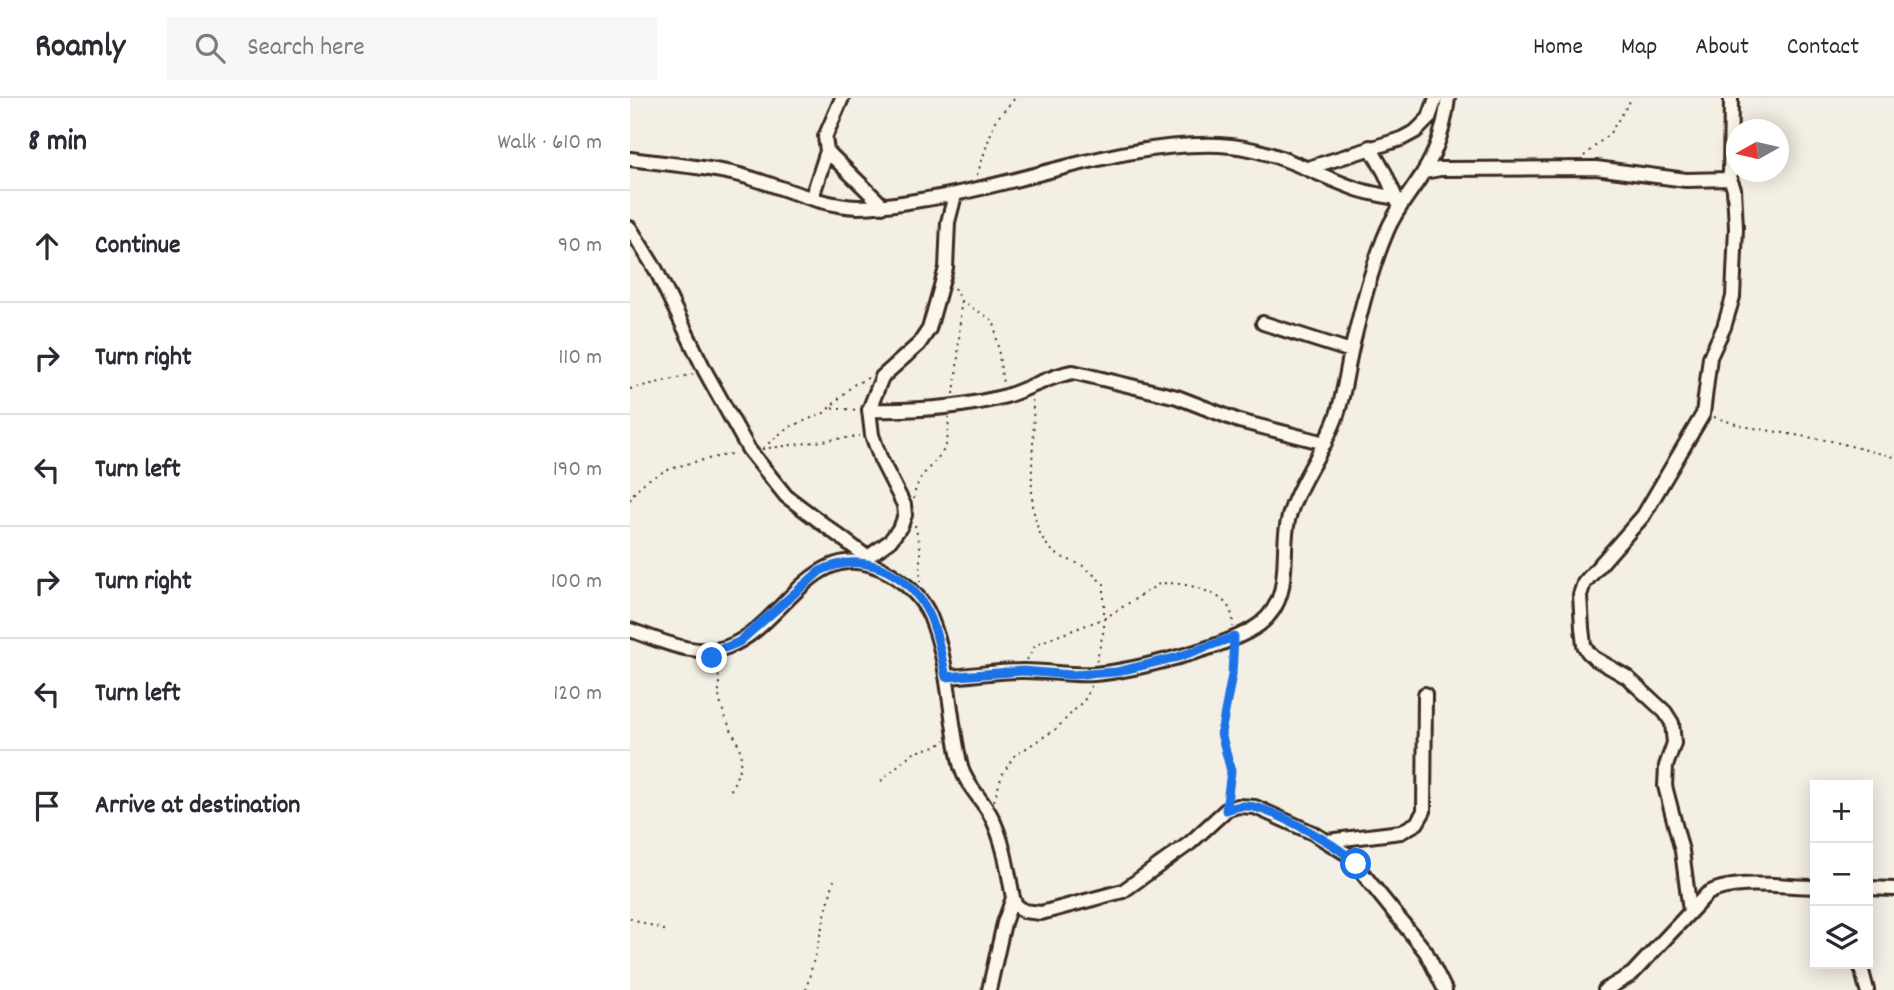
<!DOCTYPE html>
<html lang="en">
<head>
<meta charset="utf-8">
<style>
	:root { --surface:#fff; --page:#f7f7f7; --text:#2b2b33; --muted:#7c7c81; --line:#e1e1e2 }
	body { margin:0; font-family:Dekko,sans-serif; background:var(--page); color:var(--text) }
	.controls { position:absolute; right:21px; bottom:21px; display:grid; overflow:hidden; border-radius:0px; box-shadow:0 4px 18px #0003 }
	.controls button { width:63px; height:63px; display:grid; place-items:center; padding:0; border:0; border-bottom:2px solid var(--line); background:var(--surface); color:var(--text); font:35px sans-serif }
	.compass { position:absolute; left:1096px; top:21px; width:63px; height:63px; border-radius:50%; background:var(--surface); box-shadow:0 4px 18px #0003; rotate:262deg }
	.stop { position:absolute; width:21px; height:21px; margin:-16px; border:5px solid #1a73e8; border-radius:50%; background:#fff }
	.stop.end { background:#1a73e8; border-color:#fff; box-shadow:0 2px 7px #0008 }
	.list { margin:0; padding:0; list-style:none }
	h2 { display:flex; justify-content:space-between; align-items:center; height:91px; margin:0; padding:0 28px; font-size:30px }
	h2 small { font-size:23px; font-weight:400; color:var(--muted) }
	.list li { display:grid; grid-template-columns:46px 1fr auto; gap:21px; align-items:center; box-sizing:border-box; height:112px; padding:0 28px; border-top:2px solid var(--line) }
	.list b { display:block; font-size:26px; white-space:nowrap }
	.list em { font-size:23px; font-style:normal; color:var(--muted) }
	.icon { flex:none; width:38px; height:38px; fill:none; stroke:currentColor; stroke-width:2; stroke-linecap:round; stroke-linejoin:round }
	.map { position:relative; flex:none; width:1264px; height:892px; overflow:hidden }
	header { display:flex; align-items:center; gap:42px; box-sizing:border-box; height:98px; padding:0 35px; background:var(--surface); border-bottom:2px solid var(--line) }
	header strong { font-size:33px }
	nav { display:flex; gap:38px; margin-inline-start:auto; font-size:24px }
	.search { width:490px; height:63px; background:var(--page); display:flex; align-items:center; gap:18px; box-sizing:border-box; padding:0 24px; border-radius:0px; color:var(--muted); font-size:26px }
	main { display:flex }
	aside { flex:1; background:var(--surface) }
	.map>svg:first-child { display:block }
</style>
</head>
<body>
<header>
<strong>Roamly</strong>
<div class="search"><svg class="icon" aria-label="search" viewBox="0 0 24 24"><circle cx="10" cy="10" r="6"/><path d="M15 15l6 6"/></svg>Search here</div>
<nav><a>Home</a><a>Map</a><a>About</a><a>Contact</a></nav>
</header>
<main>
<aside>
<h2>8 min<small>Walk · 610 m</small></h2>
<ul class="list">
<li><svg class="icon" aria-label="ahead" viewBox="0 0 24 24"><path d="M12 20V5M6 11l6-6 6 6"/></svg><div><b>Continue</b></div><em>90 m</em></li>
<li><svg class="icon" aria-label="right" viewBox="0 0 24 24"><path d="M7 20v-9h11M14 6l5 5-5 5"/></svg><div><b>Turn right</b></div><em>110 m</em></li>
<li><svg class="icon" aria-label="left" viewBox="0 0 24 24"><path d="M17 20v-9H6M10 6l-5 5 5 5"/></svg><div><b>Turn left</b></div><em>190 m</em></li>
<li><svg class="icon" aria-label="right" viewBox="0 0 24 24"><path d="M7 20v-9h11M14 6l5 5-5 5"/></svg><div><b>Turn right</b></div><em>100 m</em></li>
<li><svg class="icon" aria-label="left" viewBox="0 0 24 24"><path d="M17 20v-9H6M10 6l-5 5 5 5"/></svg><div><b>Turn left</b></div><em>120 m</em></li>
<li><svg class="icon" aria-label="arrive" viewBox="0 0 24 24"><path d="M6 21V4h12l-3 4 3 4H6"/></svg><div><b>Arrive at destination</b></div></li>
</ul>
</aside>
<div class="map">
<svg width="1264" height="892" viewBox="0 0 1264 892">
	<rect width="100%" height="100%" fill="#f3efe4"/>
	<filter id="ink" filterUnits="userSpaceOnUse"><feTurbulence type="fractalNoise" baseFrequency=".0143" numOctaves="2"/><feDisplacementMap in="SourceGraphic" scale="14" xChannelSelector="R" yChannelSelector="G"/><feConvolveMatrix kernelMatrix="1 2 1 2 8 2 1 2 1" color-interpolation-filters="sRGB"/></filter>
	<g filter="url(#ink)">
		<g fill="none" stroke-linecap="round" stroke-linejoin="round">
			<g stroke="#3b2a1e" stroke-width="18">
				<path id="street" d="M212,0L195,39L197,53L253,108
					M740,49L755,75L768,105
					M0,61C37,66 75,68 110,77C149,87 189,108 228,109C252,109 274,105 297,101C395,86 488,44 589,47C641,49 677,73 724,90C737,95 752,97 766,100
					M678,70L771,41L786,33L799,20L806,0
					M794,74L810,71L966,70L1056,82L1100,81
					M182,99L197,53
					M0,130L26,172L75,273L119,352L156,398L237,459
					M633,225L721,253
					M239,312C285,313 331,310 376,298C399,291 419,278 443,274L547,299L609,323L695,345
					M231,464L260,443L271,428L275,417L274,407L251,362L242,337L239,312L252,279L289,246L299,231L316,170L318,124L325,97
					M0,532C30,542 65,560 97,549C156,528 185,429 261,476C278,487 292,500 300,518C320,566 319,620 331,669C336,687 352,701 361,718C374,743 378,773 383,800L386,807L394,813L411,815L493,793L560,745L596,712L608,708L625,709L683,735L717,756L796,854L815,892
					M316,579C341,578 365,573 390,573C414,572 439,578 464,576C502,573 600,549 630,526C667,497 647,451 661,412C672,379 695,351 707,317C715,293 717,269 723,245C732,208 742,168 757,133C766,111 781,95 793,75C807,53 815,25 818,0
					M697,743L771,734L787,725L794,713L795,596
					M1238,790L1264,791
					M1060,813L1052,753L1035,688L1036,668L1044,645L1042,625L1035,614L997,579L964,560L958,554L954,547L952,530L950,497L954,485L1013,418L1073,316L1080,259L1094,229L1103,199L1106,130L1104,91L1100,81L1101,0
					M1230,866L1237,892
					M359,892L374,825L383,800
					M975,892L1002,876L1077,796C1103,780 1155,789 1185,789"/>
			</g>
			<path stroke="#3b2a1e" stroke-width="2" stroke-dasharray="2 5" stroke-linecap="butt" d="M954,58L980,35L1002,0
				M347,77L365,23L385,0
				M324,190L331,203L361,221L365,228L373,286
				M0,291L64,276
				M324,296L328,260L331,203
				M402,302C409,345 387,424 424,454C432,461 444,463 453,468C461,473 467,481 474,486V531L466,565
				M202,310L228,312
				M1084,319L1112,328L1201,343L1264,359
				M133,350L157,330L194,315L223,287L240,279
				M132,351L230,338
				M284,401C285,379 302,369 313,353C319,345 318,329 319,319
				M0,402C15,369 73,363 105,355
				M285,427L290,449V484
				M397,562L406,546L475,520L529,486C547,482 586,492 597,507C602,513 603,521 603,529
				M84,564C93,581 86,591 91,607C105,651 123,647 99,696
				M251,683L281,656L311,646L315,642
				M598,697L600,663L591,635L604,552
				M364,703L372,677L384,658L426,631L456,600L461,588
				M0,820L37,833
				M176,892L204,782"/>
			<use href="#street" stroke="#fbf7ec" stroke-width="12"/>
		</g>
	</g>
	<g fill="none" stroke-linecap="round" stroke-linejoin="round" filter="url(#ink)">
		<path stroke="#1a73e8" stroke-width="9" d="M82,560L74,554L97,549L109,544L190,473C233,452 278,474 299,516C308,535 311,558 316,579L393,573L442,577L486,574L548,559L604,539L602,577L591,635L601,673L596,712C606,708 613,707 624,709C649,715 709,747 726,766"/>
	</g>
</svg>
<div class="controls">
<button>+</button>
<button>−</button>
<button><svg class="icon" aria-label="layers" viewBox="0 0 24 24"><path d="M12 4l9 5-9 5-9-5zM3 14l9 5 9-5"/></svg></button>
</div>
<svg class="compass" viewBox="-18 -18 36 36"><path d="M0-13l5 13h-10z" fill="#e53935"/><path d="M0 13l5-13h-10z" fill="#7c7c81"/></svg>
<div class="stop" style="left:726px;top:766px"></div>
<div class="stop end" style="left:82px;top:560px"></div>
</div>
</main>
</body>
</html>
